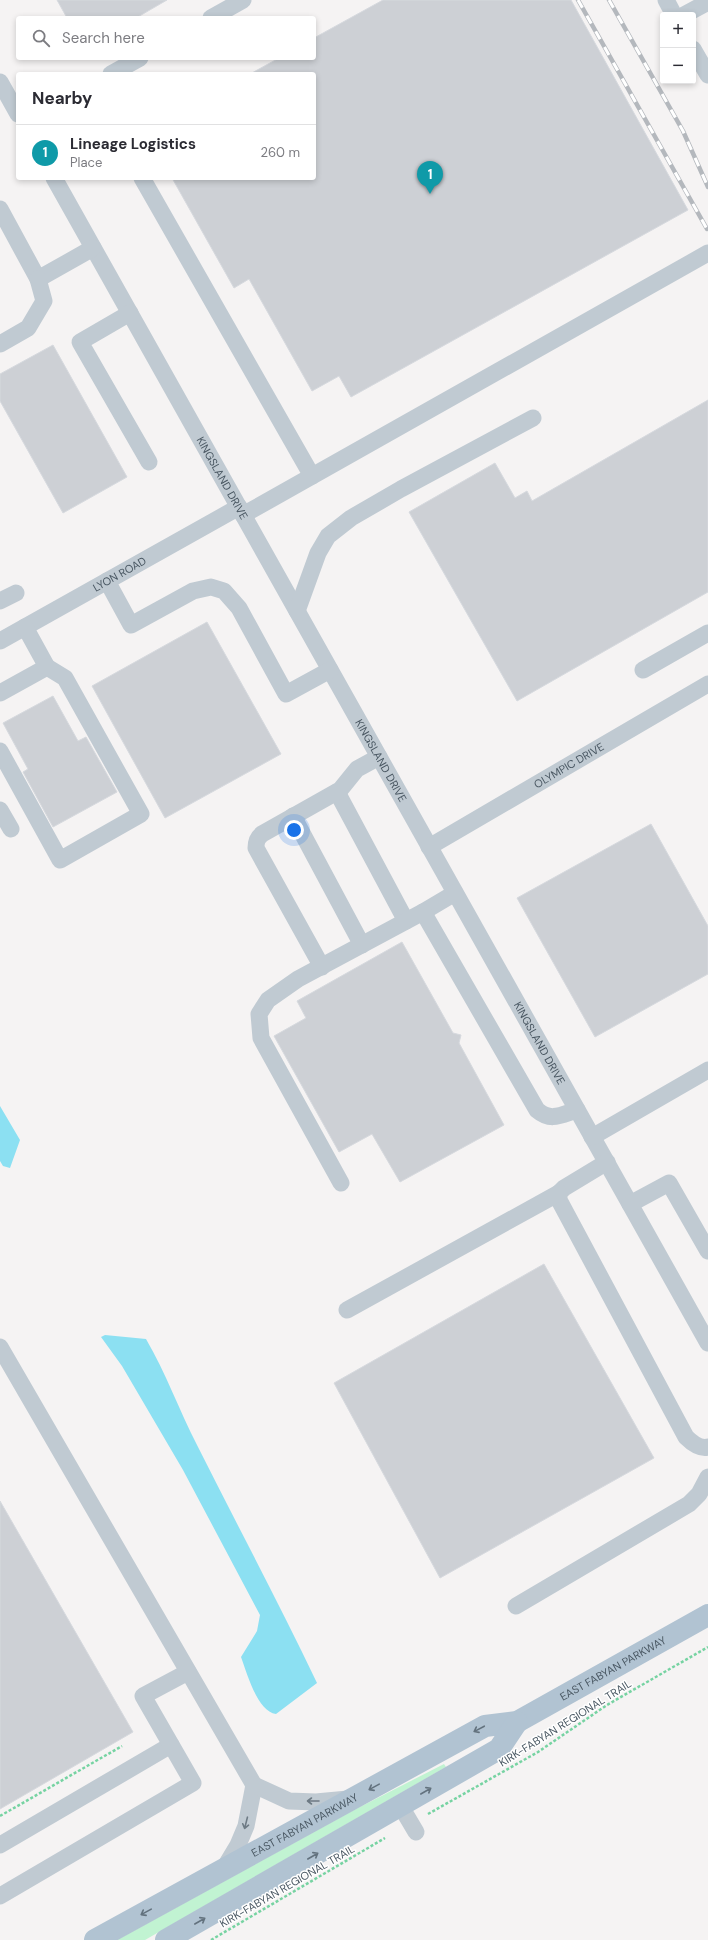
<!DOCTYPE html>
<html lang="en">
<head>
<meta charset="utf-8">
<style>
	:root { --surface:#fff; --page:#f2f2f3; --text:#2b2b33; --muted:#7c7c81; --line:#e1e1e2; --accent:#117bf0 }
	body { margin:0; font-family:"DM Sans",sans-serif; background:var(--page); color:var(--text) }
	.controls { position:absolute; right:12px; top:12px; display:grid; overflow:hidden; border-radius:4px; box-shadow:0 2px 6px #0003 }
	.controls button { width:36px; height:36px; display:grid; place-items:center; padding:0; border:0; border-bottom:1px solid var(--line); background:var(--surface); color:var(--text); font:20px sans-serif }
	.you { position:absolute; left:294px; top:830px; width:14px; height:14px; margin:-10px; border:3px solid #fff; border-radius:50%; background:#1a73e8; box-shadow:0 0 0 6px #1a73e833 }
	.badge { display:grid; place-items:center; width:26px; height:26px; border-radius:50%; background:var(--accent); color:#fff; font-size:13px; font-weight:700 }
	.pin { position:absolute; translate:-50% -33px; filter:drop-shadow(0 1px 2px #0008) }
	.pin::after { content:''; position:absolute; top:21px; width:14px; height:12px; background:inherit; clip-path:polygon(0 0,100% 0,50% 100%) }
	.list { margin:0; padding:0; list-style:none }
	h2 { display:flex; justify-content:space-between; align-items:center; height:52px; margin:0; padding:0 16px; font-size:17px }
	h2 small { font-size:13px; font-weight:400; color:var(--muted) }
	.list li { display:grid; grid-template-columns:26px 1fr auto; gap:12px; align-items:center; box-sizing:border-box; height:56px; padding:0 16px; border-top:1px solid var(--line) }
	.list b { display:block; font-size:15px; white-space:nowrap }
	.list p { margin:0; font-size:13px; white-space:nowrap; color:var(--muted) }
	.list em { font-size:13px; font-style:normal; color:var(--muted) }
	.icon { flex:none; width:22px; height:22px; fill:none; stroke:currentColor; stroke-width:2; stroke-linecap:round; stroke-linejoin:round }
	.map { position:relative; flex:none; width:708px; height:1940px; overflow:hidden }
	.search { position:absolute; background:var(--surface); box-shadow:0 2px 6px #0003; left:16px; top:16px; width:300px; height:44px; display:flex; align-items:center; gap:10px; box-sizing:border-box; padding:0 14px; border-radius:4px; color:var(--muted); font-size:15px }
	.panel { position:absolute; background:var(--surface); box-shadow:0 2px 6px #0003; left:16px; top:72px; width:300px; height:108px; border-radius:4px }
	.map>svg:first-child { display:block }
</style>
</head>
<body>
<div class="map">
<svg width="708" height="1940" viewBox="0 0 708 1940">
	<rect width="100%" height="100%" fill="#f5f3f3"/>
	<path fill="#c1f3d2" d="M444,1764L446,1767L145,1940H117L354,1810Z"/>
	<path fill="#8ce0f2" d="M0,1106L20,1140L10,1168L3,1166L0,1161Z
		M105,1335L146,1339C166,1373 179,1410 197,1445C237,1525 279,1603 317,1683L276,1714C257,1711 247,1673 241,1657L257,1631L260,1615L183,1470L122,1366L101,1337Z"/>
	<path fill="#cdd0d5" stroke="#d6d9de" d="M57,0H167L136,18H67Z
		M383,0H571L688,210L351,397L339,376L312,391L249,279L234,288L172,178H314V74H250L279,58H314V38Z
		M53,345L127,477L63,513L0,401V374Z
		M708,400V592L517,701L409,512L495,463L515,498L527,491L532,501Z
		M207,622L281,754L165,818L92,686Z
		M53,696L78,741L86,737L117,792L53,827L23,772L28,769L3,723Z
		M651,824L708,926V974L595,1037L517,898Z
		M402,942L453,1033L461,1035L459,1043L504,1125L400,1182L372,1134L339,1152L274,1036L306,1018L297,1001Z
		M544,1264L654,1458L440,1578L334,1383Z
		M0,1501L133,1732L0,1809Z"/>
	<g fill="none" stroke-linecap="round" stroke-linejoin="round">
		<path stroke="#76d3a2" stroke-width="2.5" stroke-dasharray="3 2" stroke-linecap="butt" d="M428,1814L538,1752L607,1705L708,1647
			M0,1816L122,1746
			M211,1940L385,1838"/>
		<g stroke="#c0cad2" stroke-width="17">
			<path d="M666,0L674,15"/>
			<path d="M684,15L708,2"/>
			<path d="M211,18L243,0"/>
			<path d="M693,49L708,75"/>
			<path d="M111,74L140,58"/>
			<path d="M0,82L18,114"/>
			<path id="s1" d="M54,178L708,1343"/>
			<path d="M142,178L312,476"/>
			<path d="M0,209L38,279L93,248"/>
			<path d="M130,313L80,342L149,462"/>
			<path d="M0,344L28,328L44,301L38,279"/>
			<path d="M243,515L708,253"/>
			<path d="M107,581L131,625L193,591L211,587L224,591L239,608L286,694L330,670"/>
			<path d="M0,601L16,593"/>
			<path d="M297,611L318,553L328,536L351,518L401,489L533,418"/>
			<path id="s2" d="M0,641L239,507"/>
			<path d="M643,670L708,633"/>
			<path d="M0,693L47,667L25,627"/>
			<path d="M0,751L60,860L141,814L65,678L47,667"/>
			<path d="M337,792L406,921"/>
			<path d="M0,810L11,829"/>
			<path d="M293,816L362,945"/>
			<path id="s3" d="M429,847L708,684"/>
			<path d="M423,912L455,893"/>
			<path d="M322,967L256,848C256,842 257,838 262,834L340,790L357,769L379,757"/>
			<path d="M592,1137L708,1070"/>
			<path d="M607,1162L564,1188L559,1193V1200L686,1437C692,1443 700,1449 708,1447"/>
			<path d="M341,1183L261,1038L259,1014L268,1000L298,979L423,912L537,1110C551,1122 561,1115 577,1110"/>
			<path d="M630,1204L669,1183L708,1251"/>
			<path d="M347,1310L559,1193"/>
			<path d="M0,1347L254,1785L246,1826L238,1845L223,1870"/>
			<path d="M516,1606L689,1504L699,1494L708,1477"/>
			<path d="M254,1785L289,1801L316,1802L348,1799"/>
			<path d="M400,1805L416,1832"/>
			<path d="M0,1845L171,1745"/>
			<path d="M0,1896L193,1783L143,1696L188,1672"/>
		</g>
		<g stroke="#b1c3d2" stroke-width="22">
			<path id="s4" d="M95,1940L485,1726L517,1722L708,1615"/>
			<path d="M166,1940L499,1749L517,1722"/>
		</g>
		<g stroke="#b4b8bd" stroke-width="4.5">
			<path id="rail" d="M578,0L707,229
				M609,0L683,131L708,187"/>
		</g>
		<use href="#rail" stroke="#fff" stroke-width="3" stroke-dasharray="9" stroke-linecap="butt"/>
	</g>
	<defs><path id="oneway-shaft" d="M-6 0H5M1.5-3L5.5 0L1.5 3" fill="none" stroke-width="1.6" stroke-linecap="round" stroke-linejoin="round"/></defs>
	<g stroke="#63727e">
		<use href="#oneway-shaft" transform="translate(479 1729) rotate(152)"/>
		<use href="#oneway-shaft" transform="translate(374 1787) rotate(151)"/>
		<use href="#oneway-shaft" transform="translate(426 1791) rotate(-30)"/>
		<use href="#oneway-shaft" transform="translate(313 1856) rotate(-30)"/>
		<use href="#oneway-shaft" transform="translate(146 1912) rotate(151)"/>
		<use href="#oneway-shaft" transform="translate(200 1921) rotate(-30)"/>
	</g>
	<g stroke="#6d7a84">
		<use href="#oneway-shaft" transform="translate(313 1801) rotate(-180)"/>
		<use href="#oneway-shaft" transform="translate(246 1823) rotate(104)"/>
	</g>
	<g text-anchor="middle" stroke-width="3" stroke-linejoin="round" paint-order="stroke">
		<g font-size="11" fill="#495762" stroke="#fff">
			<text dy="4" stroke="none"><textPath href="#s1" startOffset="344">KINGSLAND DRIVE</textPath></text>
			<text dy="4" stroke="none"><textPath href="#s2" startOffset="137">LYON ROAD</textPath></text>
			<text dy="4" stroke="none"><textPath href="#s1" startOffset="668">KINGSLAND DRIVE</textPath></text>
			<text dy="4" stroke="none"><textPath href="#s3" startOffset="162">OLYMPIC DRIVE</textPath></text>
			<text dy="4" stroke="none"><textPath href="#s1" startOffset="992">KINGSLAND DRIVE</textPath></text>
			<text dy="4" stroke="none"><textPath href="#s4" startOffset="587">EAST FABYAN PARKWAY</textPath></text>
			<text transform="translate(565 1723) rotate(-32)" y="4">KIRK-FABYAN REGIONAL TRAIL</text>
			<text dy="4" stroke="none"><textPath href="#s4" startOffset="239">EAST FABYAN PARKWAY</textPath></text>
			<text transform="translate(287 1886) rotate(-30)" y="4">KIRK-FABYAN REGIONAL TRAIL</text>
		</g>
	</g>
</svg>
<div class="controls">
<button>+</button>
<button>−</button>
</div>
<div class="you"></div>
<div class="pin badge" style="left:430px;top:194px;background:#0f9aa8">1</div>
<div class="search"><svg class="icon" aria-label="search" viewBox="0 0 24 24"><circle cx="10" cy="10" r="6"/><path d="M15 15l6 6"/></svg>Search here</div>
<section class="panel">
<h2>Nearby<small></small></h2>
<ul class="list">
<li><span class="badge" style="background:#0f9aa8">1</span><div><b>Lineage Logistics</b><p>Place</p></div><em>260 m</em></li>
</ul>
</section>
</div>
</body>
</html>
